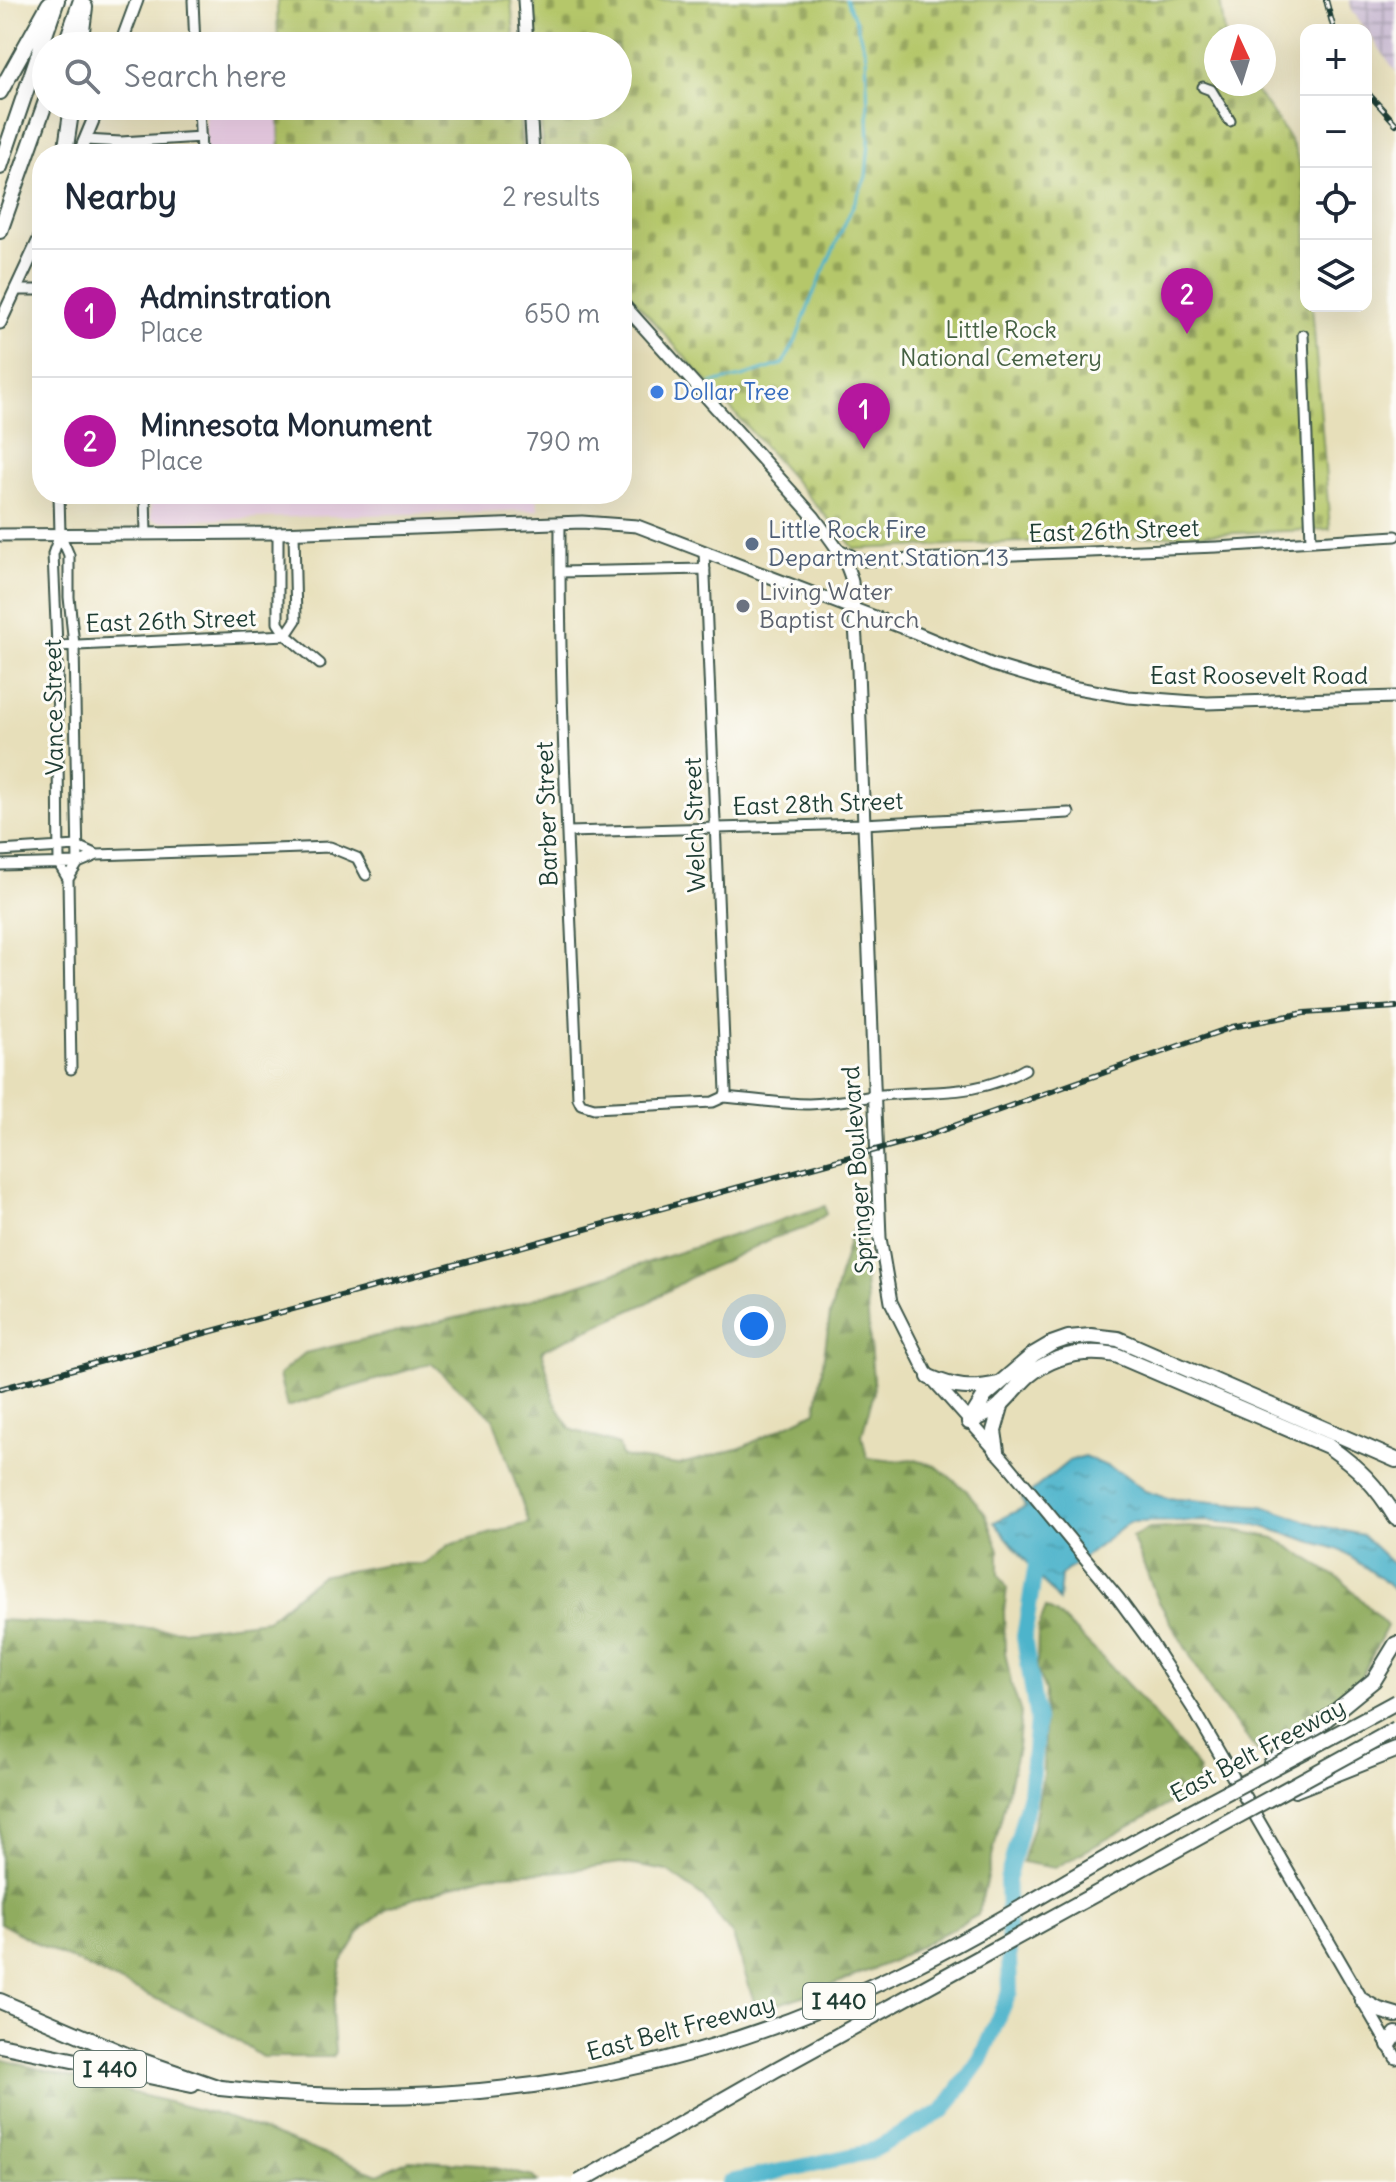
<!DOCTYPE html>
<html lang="en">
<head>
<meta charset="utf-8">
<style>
	:root { --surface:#fff; --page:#f2f2f3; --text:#1f2937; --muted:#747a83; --line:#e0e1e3; --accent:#b5179e }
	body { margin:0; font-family:Delius,sans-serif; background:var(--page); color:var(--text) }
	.controls { position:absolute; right:24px; top:24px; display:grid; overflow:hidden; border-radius:16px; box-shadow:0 8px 32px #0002 }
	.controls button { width:72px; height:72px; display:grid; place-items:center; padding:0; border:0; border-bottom:2px solid var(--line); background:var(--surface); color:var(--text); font:40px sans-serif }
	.compass { position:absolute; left:1204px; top:24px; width:72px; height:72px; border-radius:50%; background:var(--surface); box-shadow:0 8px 32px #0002; rotate:356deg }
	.you { position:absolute; left:754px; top:1326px; width:28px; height:28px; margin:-20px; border:6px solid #fff; border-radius:50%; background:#1a73e8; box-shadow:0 0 0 12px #1a73e833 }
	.badge { display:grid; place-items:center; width:52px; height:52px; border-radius:50%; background:var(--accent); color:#fff; font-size:26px; font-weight:700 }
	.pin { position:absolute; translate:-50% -66px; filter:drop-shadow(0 2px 4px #0008) }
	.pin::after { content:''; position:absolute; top:42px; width:28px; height:24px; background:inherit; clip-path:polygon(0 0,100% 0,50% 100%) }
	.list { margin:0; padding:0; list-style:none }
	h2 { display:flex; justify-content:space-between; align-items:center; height:104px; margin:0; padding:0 32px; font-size:34px }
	h2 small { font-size:26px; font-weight:400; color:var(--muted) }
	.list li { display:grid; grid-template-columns:52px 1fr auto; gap:24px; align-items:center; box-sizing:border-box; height:128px; padding:0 32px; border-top:2px solid var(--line) }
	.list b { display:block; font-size:30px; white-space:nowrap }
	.list p { margin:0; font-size:26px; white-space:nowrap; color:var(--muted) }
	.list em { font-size:26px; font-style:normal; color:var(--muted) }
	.icon { flex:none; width:44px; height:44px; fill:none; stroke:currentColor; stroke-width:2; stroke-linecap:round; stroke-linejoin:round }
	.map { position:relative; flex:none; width:1396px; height:2182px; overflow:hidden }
	.search { position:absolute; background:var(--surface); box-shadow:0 8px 32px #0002; left:32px; top:32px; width:600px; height:88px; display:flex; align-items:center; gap:20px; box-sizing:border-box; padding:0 28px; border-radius:44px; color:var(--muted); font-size:30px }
	.panel { position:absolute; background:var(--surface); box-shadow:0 8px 32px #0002; left:32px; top:144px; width:600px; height:360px; border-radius:32px }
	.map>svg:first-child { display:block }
</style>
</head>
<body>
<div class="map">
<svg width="1396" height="2182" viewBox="0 0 1396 2182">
	<defs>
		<pattern id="industrial-grid" width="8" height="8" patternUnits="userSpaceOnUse" patternTransform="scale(2)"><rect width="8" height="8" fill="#ccbed4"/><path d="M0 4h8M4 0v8" fill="none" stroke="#a59cad"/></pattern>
		<pattern id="forest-firs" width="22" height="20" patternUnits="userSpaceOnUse" patternTransform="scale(2)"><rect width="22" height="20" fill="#90ac5f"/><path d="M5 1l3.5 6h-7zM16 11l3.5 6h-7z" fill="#758d4f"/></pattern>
		<pattern id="cemetery-stones" width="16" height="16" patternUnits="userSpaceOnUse" patternTransform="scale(2)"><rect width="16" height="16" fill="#b5c76b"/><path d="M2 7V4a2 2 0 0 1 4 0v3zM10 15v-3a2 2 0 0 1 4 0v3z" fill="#93a359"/></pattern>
		<pattern id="water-ripples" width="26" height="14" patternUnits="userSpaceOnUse" patternTransform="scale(2)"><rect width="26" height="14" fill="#4db4cb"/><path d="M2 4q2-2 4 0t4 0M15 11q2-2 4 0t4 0" fill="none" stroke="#3f94a6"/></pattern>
	</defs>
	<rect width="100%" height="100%" fill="#fdfcf7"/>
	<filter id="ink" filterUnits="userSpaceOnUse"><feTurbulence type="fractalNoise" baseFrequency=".0125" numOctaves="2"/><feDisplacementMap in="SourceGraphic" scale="16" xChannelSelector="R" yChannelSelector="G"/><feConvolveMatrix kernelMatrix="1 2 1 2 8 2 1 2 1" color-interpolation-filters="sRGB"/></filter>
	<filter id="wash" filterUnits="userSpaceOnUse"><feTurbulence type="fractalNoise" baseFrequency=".006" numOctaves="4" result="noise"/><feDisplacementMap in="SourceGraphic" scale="32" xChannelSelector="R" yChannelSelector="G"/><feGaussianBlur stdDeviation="1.8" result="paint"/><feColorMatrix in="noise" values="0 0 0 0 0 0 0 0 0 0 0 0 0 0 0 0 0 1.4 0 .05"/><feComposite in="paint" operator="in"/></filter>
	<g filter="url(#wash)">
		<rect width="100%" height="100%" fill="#e7dfba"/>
		<path fill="#eed0e8" d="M205,106H279L280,154H206Z
			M150,494H537L538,510L157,521L151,519Z"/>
		<path fill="url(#industrial-grid)" d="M1349,0H1396V72L1352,10Z"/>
		<path fill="url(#forest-firs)" stroke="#58744a" stroke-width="2" d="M825,1206L826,1214L806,1228L773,1238L693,1276L647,1303L542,1350L554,1400L570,1429L619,1445L622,1457L678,1465L741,1448L816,1411L830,1315L851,1232L861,1231L874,1392L862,1435L867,1458L895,1461L912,1459L936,1466L967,1491L986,1515L999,1550V1574L1007,1588L1004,1611L1005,1652L1011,1683L1021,1713L1018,1748L978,1915L890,1962L812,1993L757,2011L733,1936L703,1897L667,1871L621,1863L563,1871L486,1875L388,1907L362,1929L341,1963L332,2013L335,2052L332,2057H262L217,2027L38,1944L0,1923V1620L182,1630L267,1620L320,1576L387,1564H425L449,1545L529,1523L493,1418L431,1363L287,1407L279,1375L305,1353L520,1303Z
			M1188,1527L1234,1530L1275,1538L1343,1581L1387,1626L1354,1691L1308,1726L1260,1754L1214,1697L1158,1600L1132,1537L1148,1529Z
			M1046,1608L1056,1613C1109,1662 1156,1713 1199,1770L1198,1788L1055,1868L1022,1862L1034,1823L1043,1775L1045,1691L1037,1670L1038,1628Z
			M0,2059L223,2116L378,2174L409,2160L479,2164L533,2177L538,2182H0Z"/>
		<path fill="url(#cemetery-stones)" stroke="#6a8250" stroke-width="2" d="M277,0H511L515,46H278Z
			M534,0H1220L1225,36H1216V84H1250C1263,102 1279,120 1290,140C1313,180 1306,260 1306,306H1312L1330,529L855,549L622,286V154H543L540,106H618V46H537Z
			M279,106H519L522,154H280Z"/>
		<path fill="url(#water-ripples)" stroke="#367880" stroke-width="2" d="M1084,1456L1122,1473L1145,1491L1167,1498L1263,1506L1321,1526L1362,1535L1396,1567V1592L1382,1579L1340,1550L1257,1525L1207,1521L1130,1522L1061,1575L1059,1601L994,1522L1025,1507L1022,1499L1069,1461Z"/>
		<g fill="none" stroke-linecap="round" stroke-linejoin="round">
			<path stroke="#4db4cb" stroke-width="3" d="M711,383L742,377L783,364L795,342L814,292L866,177L869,141L866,55L855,19L846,0"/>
			<path stroke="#4db4cb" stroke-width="16" d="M730,2182L869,2152L943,2111L980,2060L1010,1991L1007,1880L1030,1793L1037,1720L1024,1637L1038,1552"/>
		</g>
	</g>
	<g filter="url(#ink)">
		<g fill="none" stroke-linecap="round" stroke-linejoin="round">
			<g stroke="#3d5548" stroke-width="13">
				<path id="minor" d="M193,0L195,46
					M1203,87L1211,90L1230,121
					M199,106L201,154
					M85,140L121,142L201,137
					M15,290H42
					M1303,335L1311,541
					M59,494L60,534L53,554L57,646L59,864L68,879L71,1069
					M145,494L146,533
					M560,523C559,714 571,906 578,1098L581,1104L594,1108L713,1102L724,1097C752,1099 781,1104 809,1104C834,1103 858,1098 882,1095C935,1090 977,1097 1025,1069
					M278,533V623L286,635L320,664
					M60,534L69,555V597L74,645L78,863L68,879
					M837,548L864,561L1217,547L1396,536
					M704,551L726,1092L724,1097
					M560,572L705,569
					M286,635L296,620L294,533
					M57,646L286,635
					M568,832L863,824L1069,813
					M0,851L77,846L97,855
					M0,865L78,863L97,855L330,847L357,858L366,875"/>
			</g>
			<g stroke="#3d5548" stroke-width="15">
				<path id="major" d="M524,0L527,46
					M120,46L137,0
					M530,106L533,154
					M79,154L99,106
					M622,303L814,517C829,538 846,556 852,582L858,670L880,1238L891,1302L926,1372L1006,1462L1118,1598L1151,1643L1196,1713L1396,2058
					M0,323L42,233
					M0,535L278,533L582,522L637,526L914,632L993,665L1060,685L1128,697L1207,703L1396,697"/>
			</g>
			<g stroke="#3d5548" stroke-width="18">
				<path id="highway" d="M65,46L81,0
					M80,46L85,7
					M0,92L49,4
					M65,154L72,106
					M0,167L57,0
					M0,231L46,101
					M929,1377C954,1388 972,1390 998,1384
					M969,1422C978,1418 989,1414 997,1408C1008,1399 1017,1386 1028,1376C1054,1355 1083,1349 1116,1355L1328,1446C1359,1468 1376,1485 1396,1518
					M969,1422L985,1396L1034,1354L1051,1344L1068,1338L1091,1336L1118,1339L1396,1460
					M997,1451L994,1431L1002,1403
					M1271,1764L1374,1680L1396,1644
					M1295,1790L1396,1750
					M0,2001L131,2057L220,2088
					M1363,2001L1379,2010L1396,2015
					M0,2045L192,2085
					M1389,2045L1396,2034"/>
			</g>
			<use href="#minor" stroke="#fff" stroke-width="9"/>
			<use href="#major" stroke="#fff" stroke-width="11"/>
			<use href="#highway" stroke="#fff" stroke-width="14"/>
			<g stroke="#1f3d34" stroke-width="6">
				<path id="rail" d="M1326,0L1334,30
					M1366,91L1396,124
					M0,1389L923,1137L1232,1027L1304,1013L1396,1007"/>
			</g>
			<use href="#rail" stroke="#fdfcf7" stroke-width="3" stroke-dasharray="9" stroke-linecap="butt"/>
			<g stroke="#3d5548" stroke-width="18" stroke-linecap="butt">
				<path id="highway-bridge" d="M220,2088C458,2113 677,2080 894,1976C982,1934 1064,1881 1149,1834C1231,1789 1314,1747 1396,1702
					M579,2182L775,2070L1396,1729"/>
			</g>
			<use href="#highway-bridge" stroke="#fff" stroke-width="14"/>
		</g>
	</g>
	<circle fill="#3f7fe0" stroke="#fdfcf7" stroke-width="3" cx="657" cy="392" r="8"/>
	<circle fill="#5c6f8a" stroke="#fdfcf7" stroke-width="3" cx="752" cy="544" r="8"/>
	<circle fill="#6b7280" stroke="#fdfcf7" stroke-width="3" cx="743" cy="606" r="8"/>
	<g text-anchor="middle" stroke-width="6" stroke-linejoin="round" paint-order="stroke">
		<g fill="#fdfcf7" stroke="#62766e" stroke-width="2">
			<rect x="803" y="1983" width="72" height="36" rx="6"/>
			<rect x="74" y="2051" width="72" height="36" rx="6"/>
		</g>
		<g font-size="22" font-weight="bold" fill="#1f3d34">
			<text x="839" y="2009">I 440</text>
			<text x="110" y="2077">I 440</text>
		</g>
		<g font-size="24" fill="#446042" stroke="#fdfcf7">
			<text x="1001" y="338">Little Rock<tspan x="1001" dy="28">National Cemetery</tspan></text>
		</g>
		<g font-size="24" fill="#366cbe" stroke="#fdfcf7" text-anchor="start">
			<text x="673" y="400">Dollar Tree</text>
		</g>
		<g font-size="24" fill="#4e5e75" stroke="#fdfcf7" text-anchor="start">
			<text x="768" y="538">Little Rock Fire<tspan x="768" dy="28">Department Station 13</tspan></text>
		</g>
		<g font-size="24" fill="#1f3d34" stroke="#fdfcf7">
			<text transform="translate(1114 531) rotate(-2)" y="8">East 26th Street</text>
			<text transform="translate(171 621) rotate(-2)" y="8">East 26th Street</text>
			<text x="1259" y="684">East Roosevelt Road</text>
			<text transform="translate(54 707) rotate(-91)" y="8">Vance Street</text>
			<text transform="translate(818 804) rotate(-2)" y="8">East 28th Street</text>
			<text transform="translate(547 814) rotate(-92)" y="8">Barber Street</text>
			<text transform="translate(695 825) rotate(-92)" y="8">Welch Street</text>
			<text transform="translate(858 1170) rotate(-94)" y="8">Springer Boulevard</text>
			<text transform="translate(1258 1751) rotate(-28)" y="8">East Belt Freeway</text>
			<text transform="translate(681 2028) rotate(-15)" y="8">East Belt Freeway</text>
		</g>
		<g font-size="24" fill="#5b616d" stroke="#fdfcf7" text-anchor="start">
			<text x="759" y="600">Living Water<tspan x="759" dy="28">Baptist Church</tspan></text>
		</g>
	</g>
</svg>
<div class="controls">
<button>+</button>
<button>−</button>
<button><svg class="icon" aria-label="locate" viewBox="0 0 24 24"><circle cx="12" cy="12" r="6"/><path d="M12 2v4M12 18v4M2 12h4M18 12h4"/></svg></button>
<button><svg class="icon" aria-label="layers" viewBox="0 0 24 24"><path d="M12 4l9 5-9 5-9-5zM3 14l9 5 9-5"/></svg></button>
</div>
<svg class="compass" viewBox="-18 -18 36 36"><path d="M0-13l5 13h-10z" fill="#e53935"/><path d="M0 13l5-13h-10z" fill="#747a83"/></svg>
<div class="you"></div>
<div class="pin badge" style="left:864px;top:449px">1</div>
<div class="pin badge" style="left:1187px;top:334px">2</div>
<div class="search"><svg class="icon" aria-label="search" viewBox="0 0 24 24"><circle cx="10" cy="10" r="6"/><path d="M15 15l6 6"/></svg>Search here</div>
<section class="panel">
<h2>Nearby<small>2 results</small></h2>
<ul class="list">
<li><span class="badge">1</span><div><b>Adminstration</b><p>Place</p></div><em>650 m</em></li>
<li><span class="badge">2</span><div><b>Minnesota Monument</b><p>Place</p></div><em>790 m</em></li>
</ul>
</section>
</div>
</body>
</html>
